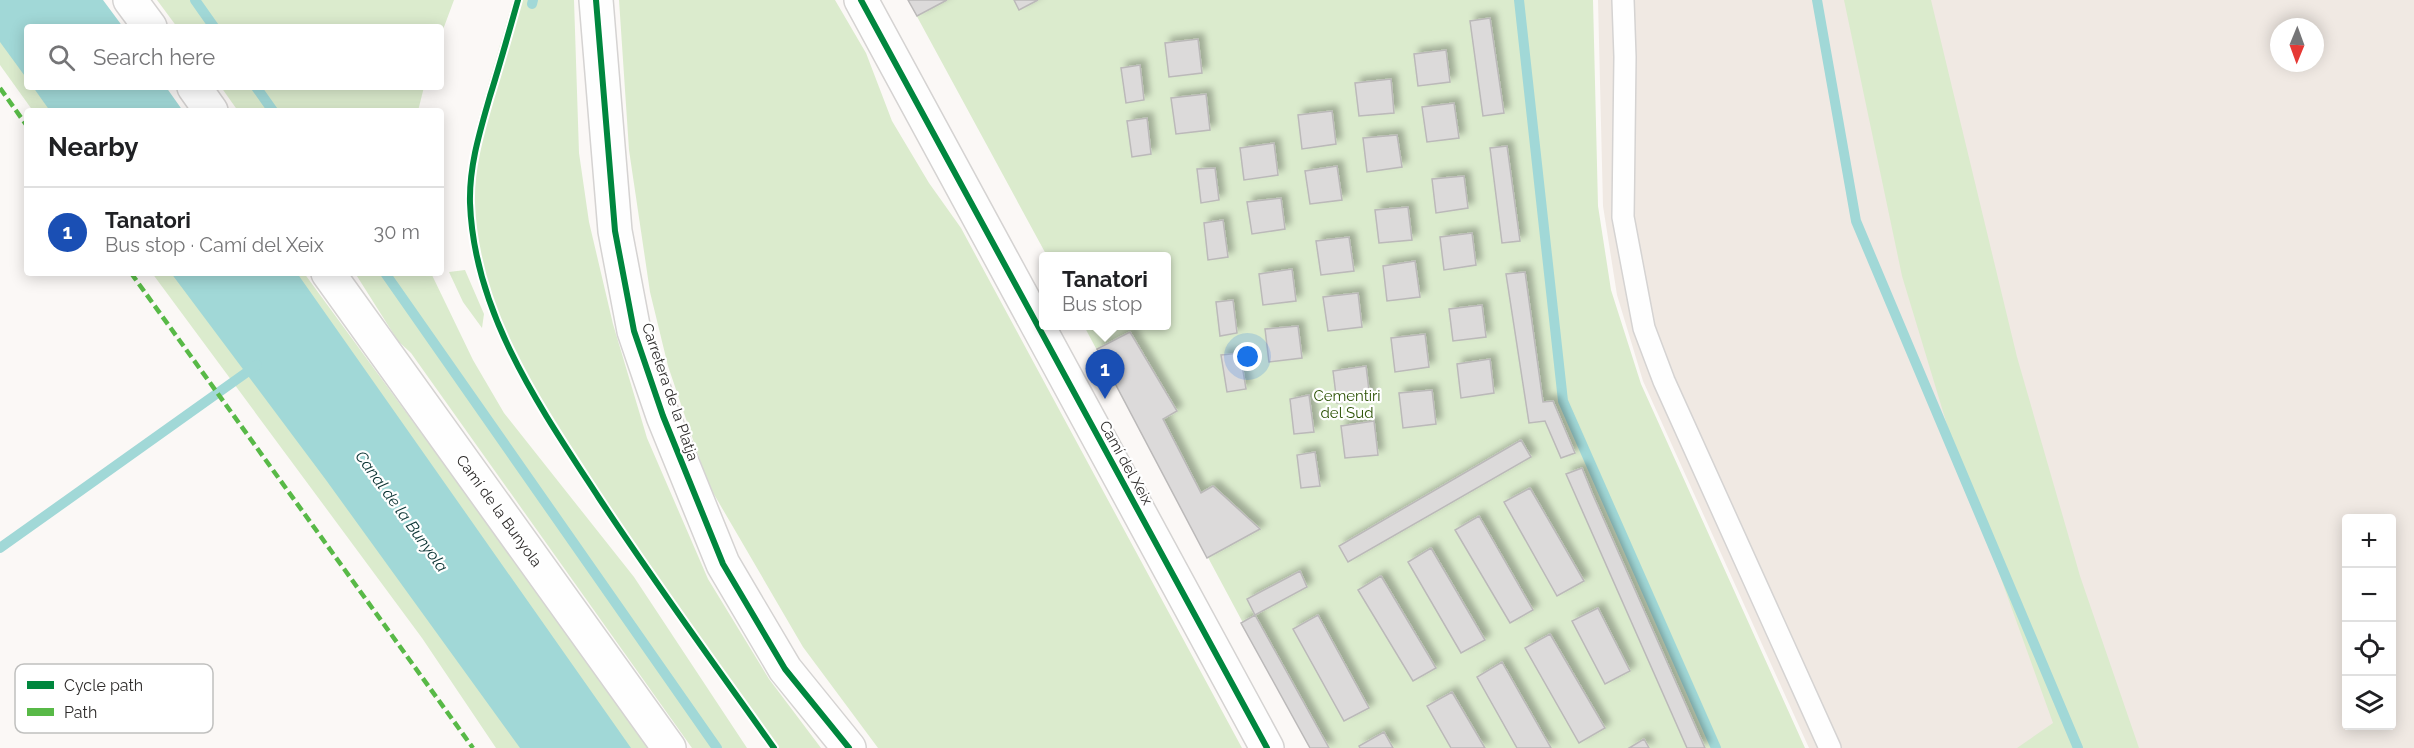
<!DOCTYPE html>
<html lang="en">
<head>
<meta charset="utf-8">
<style>
	:root { --surface:#fff; --page:#f2f2f2; --text:#202124; --muted:#757577; --line:#e0e0e0; --accent:#767372 }
	body { margin:0; font-family:Raleway,sans-serif; background:var(--page); color:var(--text) }
	.controls { position:absolute; right:18px; bottom:18px; display:grid; overflow:hidden; border-radius:6px; box-shadow:0 3px 15px #0003 }
	.controls button { width:54px; height:54px; display:grid; place-items:center; padding:0; border:0; border-bottom:2px solid var(--line); background:var(--surface); color:var(--text); font:30px sans-serif }
	.compass { position:absolute; left:2270px; top:18px; width:54px; height:54px; border-radius:50%; background:var(--surface); box-shadow:0 3px 15px #0003; rotate:181deg }
	.you { position:absolute; left:1248px; top:357px; width:21px; height:21px; margin:-15px; border:4px solid #fff; border-radius:50%; background:#1a73e8; box-shadow:0 0 0 9px #1a73e833 }
	.badge { display:grid; place-items:center; width:39px; height:39px; border-radius:50%; background:var(--accent); color:#fff; font-size:20px; font-weight:700 }
	.pin { position:absolute; translate:-50% -50px; filter:drop-shadow(0 2px 3px #0008) }
	.pin::after { content:''; position:absolute; top:32px; width:21px; height:18px; background:inherit; clip-path:polygon(0 0,100% 0,50% 100%) }
	.popup { position:absolute; left:1039px; top:252px; width:132px; height:78px; box-sizing:border-box; display:grid; place-content:center; border-radius:6px; background:var(--surface); filter:drop-shadow(0 2px 4px #0005); font-size:20px; white-space:nowrap; color:var(--muted) }
	.popup b { font-size:22px; color:var(--text) }
	.popup::after { content:''; position:absolute; left:50%; top:100%; margin-left:-12px; border:12px solid transparent; border-top-color:var(--surface) }
	.list { margin:0; padding:0; list-style:none }
	h2 { display:flex; justify-content:space-between; align-items:center; height:78px; margin:0; padding:0 24px; font-size:26px }
	h2 small { font-size:20px; font-weight:400; color:var(--muted) }
	.list li { display:grid; grid-template-columns:39px 1fr auto; gap:18px; align-items:center; box-sizing:border-box; height:90px; padding:0 24px; border-top:2px solid var(--line) }
	.list b { display:block; font-size:22px; white-space:nowrap }
	.list p { margin:0; font-size:20px; white-space:nowrap; color:var(--muted) }
	.list em { font-size:20px; font-style:normal; color:var(--muted) }
	.icon { flex:none; width:33px; height:33px; fill:none; stroke:currentColor; stroke-width:2; stroke-linecap:round; stroke-linejoin:round }
	.map { position:relative; flex:none; width:2414px; height:748px; overflow:hidden }
	.search { position:absolute; background:var(--surface); box-shadow:0 3px 15px #0003; left:24px; top:24px; width:420px; height:66px; display:flex; align-items:center; gap:15px; box-sizing:border-box; padding:0 21px; border-radius:6px; color:var(--muted); font-size:22px }
	.panel { position:absolute; background:var(--surface); box-shadow:0 3px 15px #0003; left:24px; top:108px; width:420px; height:168px; border-radius:6px }
	.map>svg:first-child { display:block }
</style>
</head>
<body>
<div class="map">
<svg width="2414" height="748" viewBox="0 0 2414 748">
	<defs>
		<filter id="shadow"><feDropShadow dx="5.5" dy="-5.5" stdDeviation="3" flood-color="#0004"/></filter>
	</defs>
	<rect width="100%" height="100%" fill="#fbf8f6"/>
	<path fill="#f0e9e3" fill-rule="evenodd" d="M1598,0H2414V748H1809L1643,381L1617,295L1603,206ZM2279,27H2315V63H2279ZM2346,518H2392V726H2346Z"/>
	<path fill="#dbebcd" d="M157,0H454L441,35V27H177Z
		M513,0H574L579,153L589,222L613,324L647,438L708,579L769,679L821,748H779L619,529L544,411L511,351L476,252L470,201L471,153L478,120Z
		M619,0H835L866,53L892,121L929,183L961,228L1242,748H878L803,647L708,484L668,366L650,292L629,150Z
		M908,0H1593L1598,206L1611,290L1641,384L1805,748H1310L1084,326H1166V256H1047Z
		M1844,0H1931L2017,357L2080,576L2139,748H2017L2053,723L1954,448L1902,276Z
		M0,5L27,48V87H53L68,111H33L0,65Z
		M221,87H424L418,111H238Z
		M465,270L484,314L482,328L463,302L449,272Z
		M152,273H183L544,748H496L422,638Z
		M260,273H304L652,748H612Z
		M355,273H431L473,360L504,413L634,577L747,748H692L411,353L398,341Z"/>
	<path fill="#a1d8d7" d="M0,0H103L123,27H27V79L0,42Z
		M33,87H166L183,111H50Z
		M171,273H297L631,748H520L326,480Z"/>
	<g fill="none" stroke-linecap="round" stroke-linejoin="round">
		<path stroke="#a1d8d7" stroke-width="10" d="M195,0L214,27
			M1519,0L1563,401L1716,748
			M1817,0L1856,221L2078,748
			M532,4L533,0
			M256,87L273,111
			M385,273L717,748
			M0,548L257,365"/>
	</g>
	<path fill="#dcdada" stroke="#bbb9b9" stroke-width="1.5" filter="url(#shadow)" d="M908,0H947L917,16Z
		M1014,0H1038L1019,10Z
		M1490,18L1504,113L1483,116L1470,21Z
		M1198,39L1202,73L1169,77L1165,43Z
		M1446,50L1450,82L1418,86L1414,54Z
		M1140,65L1144,100L1126,103L1121,68Z
		M1391,79L1394,113L1359,116L1355,83Z
		M1206,94L1210,130L1176,134L1171,98Z
		M1454,103L1459,138L1427,142L1422,107Z
		M1332,111L1336,144L1302,149L1298,115Z
		M1147,118L1151,154L1132,157L1127,121Z
		M1397,135L1402,167L1367,172L1363,138Z
		M1274,143L1278,175L1244,180L1240,148Z
		M1507,146L1520,241L1502,243L1490,148Z
		M1337,166L1342,200L1310,204L1305,171Z
		M1215,168L1219,200L1201,203L1197,169Z
		M1464,176L1468,208L1436,213L1432,179Z
		M1281,198L1285,229L1252,234L1247,202Z
		M1408,207L1412,240L1379,243L1375,210Z
		M1223,220L1228,257L1208,260L1204,223Z
		M1472,233L1476,265L1444,270L1440,237Z
		M1349,237L1354,271L1321,275L1316,241Z
		M1415,261L1420,297L1387,301L1383,266Z
		M1292,269L1296,301L1263,305L1259,274Z
		M1525,272L1543,402L1553,401L1575,453L1561,458L1545,421L1529,423L1506,274Z
		M1358,293L1362,327L1328,331L1323,297Z
		M1233,300L1237,333L1220,336L1216,302Z
		M1482,305L1486,337L1453,341L1449,309Z
		M1298,326L1302,358L1269,362L1265,329Z
		M1130,332L1177,411L1163,419L1201,493L1213,486L1260,529L1207,558L1097,349Z
		M1425,334L1429,367L1395,372L1391,338Z
		M1240,353L1246,389L1227,392L1221,355Z
		M1490,359L1494,393L1461,398L1457,364Z
		M1366,366L1370,399L1337,403L1333,371Z
		M1432,390L1436,424L1403,428L1399,393Z
		M1309,395L1314,432L1294,434L1290,399Z
		M1374,421L1378,455L1345,458L1341,426Z
		M1521,440L1531,457L1348,562L1339,546Z
		M1315,452L1320,486L1301,488L1297,455Z
		M1582,468L1593,495L1705,748H1687L1566,474Z
		M1530,488L1584,581L1557,596L1504,502Z
		M1479,516L1533,610L1510,623L1455,530Z
		M1431,548L1485,640L1461,653L1408,562Z
		M1300,571L1307,587L1255,615L1247,599Z
		M1381,576L1436,668L1413,681L1358,590Z
		M1598,608L1630,671L1605,684L1572,621Z
		M1255,615L1329,748H1310L1241,623Z
		M1318,615L1369,708L1344,721L1293,629Z
		M1550,634L1605,728L1579,743L1525,648Z
		M1502,662L1551,748H1517L1477,677Z
		M1452,692L1485,748H1451L1427,706Z
		M1384,732L1393,748H1360L1359,746Z
		M1644,739L1649,748H1629Z"/>
	<g fill="none" stroke-linecap="round" stroke-linejoin="round">
		<g stroke="#d5d3d2" stroke-width="24">
			<path id="service" d="M1623,0L1625,57L1623,217L1644,328L1664,381L1830,748"/>
		</g>
		<g stroke="#d5d3d2" stroke-width="36">
			<path id="minor" d="M130,0L150,27
				M861,0L1267,748
				M194,87L211,111
				M328,273L669,748"/>
		</g>
		<g stroke="#d5d3d2" stroke-width="36">
			<path id="tertiary" d="M596,0L615,231L634,331L663,416L723,564L785,669L849,748"/>
		</g>
		<use href="#service" stroke="#fefefe" stroke-width="21"/>
		<use href="#minor" stroke="#fefefe" stroke-width="33"/>
		<use href="#tertiary" stroke="#fefefe" stroke-width="33"/>
		<path stroke="#58b947" stroke-width="4.5" stroke-dasharray="9 4.5" stroke-linecap="butt" d="M0,88L27,126
			M131,273L473,748"/>
		<g stroke="#fff" stroke-width="10">
			<path id="cycleway" d="M518,0C509,32 500,64 490,96C480,131 469,166 470,203C474,314 541,409 599,498C655,583 715,665 774,748
				M596,0L615,231L634,331L663,416L723,564L785,669L849,748
				M861,0L1267,748"/>
		</g>
		<use href="#cycleway" stroke="#00873e" stroke-width="6"/>
	</g>
	<g text-anchor="middle" stroke-width="4.5" stroke-linejoin="round" paint-order="stroke">
		<g font-size="15" fill="#2e2c2b" stroke="#fff">
			<text transform="translate(670 392) rotate(71)" y="5">Carretera de la Platja</text>
			<text transform="translate(1126 463) rotate(61)" y="5">Camí del Xeix</text>
			<text transform="translate(499 511) rotate(54)" y="5">Camí de la Bunyola</text>
		</g>
		<g font-size="15" fill="#2d5306" stroke="#fff">
			<text x="1347" y="401">Cementiri<tspan x="1347" dy="17">del Sud</tspan></text>
		</g>
		<g font-size="16" font-style="italic" fill="#0c3434" stroke="#fff">
			<text transform="translate(402 511) rotate(54)" y="6">Canal de la Bunyola</text>
		</g>
	</g>
	<rect x="15" y="664" width="198" height="69" rx="9" fill="#fff" stroke="#c0c0bf" stroke-width="1.5"/>
	<rect x="27" y="681" width="27" height="8" fill="#00873e"/>
	<rect x="27" y="708" width="27" height="8" fill="#58b947"/>
	<g font-size="16" fill="#2e2c2b">
		<text x="64" y="691">Cycle path</text>
		<text x="64" y="718">Path</text>
	</g>
</svg>
<div class="controls">
<button>+</button>
<button>−</button>
<button><svg class="icon" aria-label="locate" viewBox="0 0 24 24"><circle cx="12" cy="12" r="6"/><path d="M12 2v4M12 18v4M2 12h4M18 12h4"/></svg></button>
<button><svg class="icon" aria-label="layers" viewBox="0 0 24 24"><path d="M12 4l9 5-9 5-9-5zM3 14l9 5 9-5"/></svg></button>
</div>
<svg class="compass" viewBox="-18 -18 36 36"><path d="M0-13l5 13h-10z" fill="#e53935"/><path d="M0 13l5-13h-10z" fill="#757577"/></svg>
<div class="you"></div>
<div class="pin badge" style="left:1105px;top:399px;background:#1a4fb4">1</div>
<div class="popup"><b>Tanatori</b>Bus stop</div>
<div class="search"><svg class="icon" aria-label="search" viewBox="0 0 24 24"><circle cx="10" cy="10" r="6"/><path d="M15 15l6 6"/></svg>Search here</div>
<section class="panel">
<h2>Nearby<small></small></h2>
<ul class="list">
<li><span class="badge" style="background:#1a4fb4">1</span><div><b>Tanatori</b><p>Bus stop · Camí del Xeix</p></div><em>30 m</em></li>
</ul>
</section>
</div>
</body>
</html>
